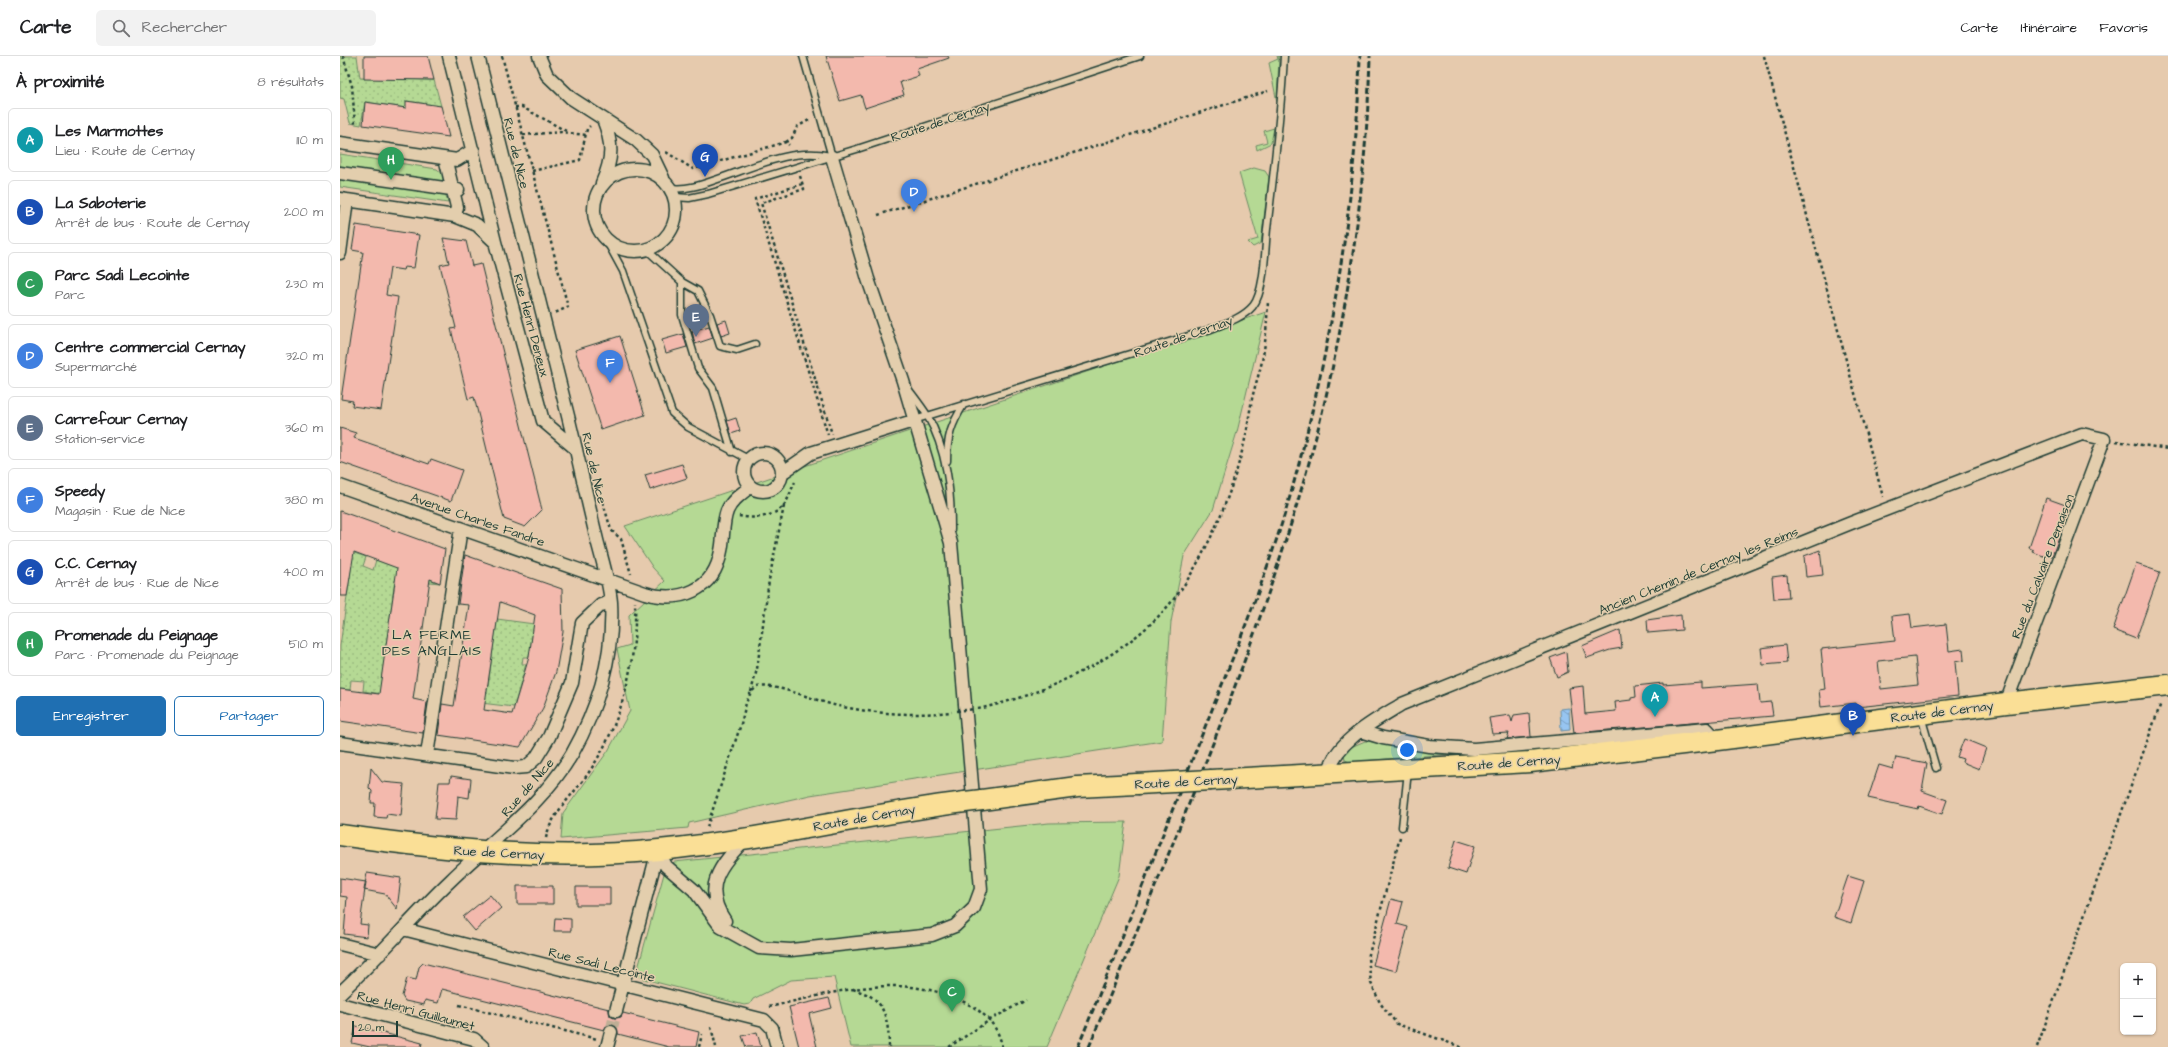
<!DOCTYPE html>
<html lang="fr">
<head>
<meta charset="utf-8">
<style>
	:root { --surface:#fff; --page:#f2f2f2; --text:#202124; --muted:#757577; --line:#e0e0e0; --accent:#1f6fb2 }
	body { margin:0; font-family:"Architects Daughter",sans-serif; background:var(--page); color:var(--text) }
	.controls { position:absolute; right:12px; bottom:12px; display:grid; overflow:hidden; border-radius:6px; box-shadow:0 1px 3px #0004 }
	.controls button { width:36px; height:36px; display:grid; place-items:center; padding:0; border:0; border-bottom:1px solid var(--line); background:var(--surface); color:var(--text); font:20px sans-serif }
	.scale { position:absolute; left:12px; bottom:10px; width:46px; box-sizing:border-box; padding-left:4px; border:2px solid #1f3d34; border-top:0; font-size:11px; line-height:14px; white-space:nowrap; color:#1f3d34; -webkit-text-stroke:3px #e3cead; paint-order:stroke }
	.you { position:absolute; left:1067px; top:694px; width:14px; height:14px; margin:-10px; border:3px solid #fff; border-radius:50%; background:#1a73e8; box-shadow:0 0 0 6px #1a73e833 }
	.badge { display:grid; place-items:center; width:26px; height:26px; border-radius:50%; background:var(--accent); color:#fff; font-size:13px; font-weight:700 }
	.pin { position:absolute; translate:-50% -33px; filter:drop-shadow(0 1px 2px #0008) }
	.pin::after { content:''; position:absolute; top:21px; width:14px; height:12px; background:inherit; clip-path:polygon(0 0,100% 0,50% 100%) }
	.list { margin:0; padding:0; list-style:none }
	h2 { display:flex; justify-content:space-between; align-items:center; height:52px; margin:0; padding:0 16px; font-size:17px }
	h2 small { font-size:13px; font-weight:400; color:var(--muted) }
	.list li { display:grid; grid-template-columns:26px 1fr auto; gap:12px; align-items:center; box-sizing:border-box; height:64px; margin:0 8px 8px; padding:0 8px; border:1px solid var(--line); border-radius:6px }
	.list b { display:block; font-size:15px; white-space:nowrap }
	.list p { margin:0; font-size:13px; white-space:nowrap; color:var(--muted) }
	.list em { font-size:13px; font-style:normal; color:var(--muted) }
	.actions { display:flex; gap:8px; padding:12px 16px }
	.actions a { flex:1; padding:9px 0; border:1px solid var(--accent); border-radius:6px; text-align:center; font-size:14px; color:var(--accent) }
	.actions .main { background:var(--accent); color:#fff }
	.icon { flex:none; width:22px; height:22px; fill:none; stroke:currentColor; stroke-width:2; stroke-linecap:round; stroke-linejoin:round }
	.map { position:relative; flex:none; width:1828px; height:991px; overflow:hidden }
	header { display:flex; align-items:center; gap:24px; box-sizing:border-box; height:56px; padding:0 20px; background:var(--surface); border-bottom:1px solid var(--line) }
	header strong { font-size:19px }
	nav { display:flex; gap:22px; margin-inline-start:auto; font-size:14px }
	.search { width:280px; height:36px; background:var(--page); display:flex; align-items:center; gap:10px; box-sizing:border-box; padding:0 14px; border-radius:6px; color:var(--muted); font-size:15px }
	main { display:flex }
	aside { flex:1; background:var(--surface) }
	.map>svg:first-child { display:block }
</style>
</head>
<body>
<header>
<strong>Carte</strong>
<div class="search"><svg class="icon" aria-label="search" viewBox="0 0 24 24"><circle cx="10" cy="10" r="6"/><path d="M15 15l6 6"/></svg>Rechercher</div>
<nav><a>Carte</a><a>Itinéraire</a><a>Favoris</a></nav>
</header>
<main>
<aside>
<h2>À proximité<small>8 résultats</small></h2>
<ul class="list">
<li><span class="badge" style="background:#0f9aa8">A</span><div><b>Les Marmottes</b><p>Lieu · Route de Cernay</p></div><em>110 m</em></li>
<li><span class="badge" style="background:#1a4fb4">B</span><div><b>La Saboterie</b><p>Arrêt de bus · Route de Cernay</p></div><em>200 m</em></li>
<li><span class="badge" style="background:#2e9e5b">C</span><div><b>Parc Sadi Lecointe</b><p>Parc</p></div><em>230 m</em></li>
<li><span class="badge" style="background:#3f7fe0">D</span><div><b>Centre commercial Cernay</b><p>Supermarché</p></div><em>320 m</em></li>
<li><span class="badge" style="background:#5c6f8a">E</span><div><b>Carrefour Cernay</b><p>Station-service</p></div><em>360 m</em></li>
<li><span class="badge" style="background:#3f7fe0">F</span><div><b>Speedy</b><p>Magasin · Rue de Nice</p></div><em>380 m</em></li>
<li><span class="badge" style="background:#1a4fb4">G</span><div><b>C.C. Cernay</b><p>Arrêt de bus · Rue de Nice</p></div><em>400 m</em></li>
<li><span class="badge" style="background:#2e9e5b">H</span><div><b>Promenade du Peignage</b><p>Parc · Promenade du Peignage</p></div><em>510 m</em></li>
</ul>
<div class="actions"><a class="main">Enregistrer</a><a>Partager</a></div>
</aside>
<div class="map">
<svg width="1828" height="991" viewBox="0 0 1828 991">
	<defs>
		<pattern id="garden-dots" width="8" height="8" patternUnits="userSpaceOnUse"><rect width="8" height="8" fill="#b5d994"/><path d="M2 2h.1M6 6h.1" fill="none" stroke="#9bbb80" stroke-width="1.8" stroke-linecap="round"/></pattern>
		<pattern id="water-waves" width="16" height="10" patternUnits="userSpaceOnUse"><rect width="16" height="10" fill="#97c5f1"/><path d="M0 5q4-4 8 0t8 0" fill="none" stroke="#7ba1c4"/></pattern>
	</defs>
	<rect width="100%" height="100%" fill="#e6caad"/>
	<filter id="ink" filterUnits="userSpaceOnUse"><feTurbulence type="fractalNoise" baseFrequency=".025" numOctaves="2"/><feDisplacementMap in="SourceGraphic" scale="8" xChannelSelector="R" yChannelSelector="G"/><feConvolveMatrix kernelMatrix="1 2 1 2 8 2 1 2 1" color-interpolation-filters="sRGB"/></filter>
	<g filter="url(#ink)">
		<path fill="#b5d994" stroke="#6a8b64" d="M937,0H939L937,46L929,7L938,3Z
			M934,72L931,87L917,94L916,89L927,86L924,75Z
			M0,98L97,113L103,118V129L108,147L0,131Z
			M914,112L925,115L929,121L921,187L913,191L908,186L918,183L899,117Z
			M926,256L897,376L873,454L844,500L831,566L822,685L470,739L349,767L348,772L221,783L223,757L268,695L290,655L277,593L290,589L289,559L325,525L313,512L285,470Z
			M1025,685L1035,686L1109,698L1010,706L1005,704L1004,697L1011,691Z
			M786,766L779,820L707,991H511L494,921L451,924L413,943L410,948L404,949L300,922L297,916L325,814L334,806L709,767Z"/>
		<path fill="url(#garden-dots)" stroke="#6a8b64" d="M0,0H17L20,22L94,24L101,50L67,45L66,52L25,46L21,69L10,67L4,43L0,42Z
			M0,492L26,501L23,510L33,514L36,504L100,527L90,526L89,528L55,524L41,628L74,633L73,643L23,635L24,625L11,624L10,634L0,633V590L12,506Z
			M157,563L194,568L189,601H183L182,608H186L174,651L141,647L143,636L147,637Z"/>
		<path fill="url(#water-waves)" stroke="#678fa5" d="M1229,652L1230,674L1221,675L1220,653Z"/>
		<path fill="#f3b9ad" stroke="#1f3d34" fill-rule="evenodd" d="M24,0H88L94,24L24,23Z
			M486,0H608L609,2L577,13L579,20L560,26L564,39L525,52L521,39L500,45Z
			M66,45L101,50L109,81L23,69L25,46L66,52Z
			M16,169L79,179L74,212L64,211L63,214L50,212L46,239L58,241L41,354L12,350L13,345L1,343L23,196L12,194Z
			M103,182L126,185L132,210L141,208L202,454L185,471L164,463L134,341L128,343L111,273L116,272L100,209L109,207Z
			M386,264L390,277L381,280L377,267Z
			M369,270L373,282L355,288L352,275Z
			M343,278L347,291L326,297L322,284Z
			M280,280L305,359L261,374L235,294Z
			M396,362L400,375L391,378L387,365Z
			M0,372L16,377L14,382L89,408L91,403L122,414L111,445L0,406Z
			M342,408L347,422L310,434L305,419Z
			M1706,442L1731,451L1712,500L1707,498L1706,501L1693,496L1694,494L1689,492Z
			M0,455L105,493L100,527L90,523L73,643L87,646L83,677L0,665V633L39,638L57,512L14,496L7,540H0Z
			M1480,494L1483,519L1466,521L1464,500Z
			M125,499L222,533L223,576L216,616L203,652L180,691L98,679L102,648L114,650L129,549L118,548ZM160,546L195,559L189,601L172,658L144,654Z
			M1796,508L1820,516L1796,583L1773,574Z
			M1447,519L1449,542L1434,543L1432,521Z
			M1570,558L1572,572L1606,568L1609,595L1623,593L1624,604L1615,606L1618,640L1517,651L1516,647L1481,651L1479,634L1485,633L1481,593L1555,585L1552,560ZM1575,601L1578,629L1541,633L1538,605Z
			M1341,559L1342,574L1308,577L1307,564Z
			M1280,574L1282,592L1270,594L1247,602L1242,590Z
			M1445,589L1447,607L1423,609L1421,592Z
			M1226,596L1228,616L1217,621L1210,602Z
			M1361,626V632L1418,628L1420,647L1431,646L1433,660L1234,677L1229,632L1243,630L1245,658L1276,655L1275,646L1291,644V642L1296,641L1295,630L1323,627V629Z
			M1189,657L1191,681L1167,683L1169,677L1152,678L1149,662L1170,659L1172,666L1174,659Z
			M1624,683L1646,692L1639,713L1622,706L1623,703L1617,701Z
			M1556,701L1587,707L1582,735L1607,744L1602,758L1579,750L1578,753L1528,742L1539,709L1553,713Z
			M31,712L42,726L64,728L61,760L47,758L46,762L34,761L35,747H31L32,735L29,732Z
			M111,720L131,723L129,742L118,740L116,764L95,763L99,726H110Z
			M1116,784L1135,790L1126,818L1108,812Z
			M27,817L61,822L57,853L45,838L24,834Z
			M1508,820L1524,825L1511,867L1494,861Z
			M0,822L26,826L20,868L28,869L27,881L4,878L7,841L0,840Z
			M177,830H213V848H177Z
			M236,831H270V849H236Z
			M150,839L161,852L135,875L123,861Z
			M1051,843L1063,846L1057,868L1068,871L1056,915L1033,909Z
			M215,862L231,863V875H214Z
			M83,907L269,953L270,960L274,962L281,961L283,957L359,976L356,991H329L278,978L277,971L273,969L266,970L264,974L102,933L98,947L85,944L84,949L65,945L62,940L67,922L76,924L79,911Z
			M489,942L492,952L469,958L477,991H459L449,951Z
			M16,970L82,987L81,991H30L12,987Z
			M417,976L421,991H406L402,980Z"/>
		<g fill="none" stroke-linecap="round" stroke-linejoin="round">
			<path stroke="#beae95" stroke-width="12" stroke-dasharray="12 6" stroke-linecap="butt" d="M271,976L276,955"/>
			<g stroke="#1f3d34" stroke-width="9">
				<path id="lane" d="M463,0L492,101
					M331,132C346,134 361,129 375,124C412,112 452,91 490,100
					M335,141L349,142L368,138L517,93L800,0
					M265,182L283,215L332,357L348,371L408,403
					M307,194L342,226V259L358,312L373,332L392,396
					M342,226L358,235L370,259L380,290L397,294L415,288
					M569,334C575,342 582,351 587,359C607,394 611,434 611,473
					M574,364L868,274C883,268 902,263 913,250C925,235 925,192 927,173C934,115 941,58 944,0
					M607,405C607,381 611,369 624,348
					M1581,660L1596,712
					M1062,771L1068,715"/>
			</g>
			<g stroke="#1f3d34" stroke-width="15">
				<path id="street" d="M109,0L155,186L203,365L236,393
					M199,0L207,19L231,42L296,84L312,99L323,122
					M0,87L117,104L133,94
					M104,102L106,106L117,151L115,160
					M254 154a41 41 0 1 1 82 0a41 41 0 1 1-82 0Z
					M0,117L118,134
					M262,127C273,102 273,88 263,63
					M0,143L115,160L137,169L155,186
					M0,197L7,144
					M404 416a19 19 0 1 1 38 0a19 19 0 1 1-38 0Z
					M442,417L471,397L573,365
					M0,430L305,537C340,547 374,535 381,495C384,482 382,468 387,455C391,445 401,438 410,431
					M1020,675L1043,682L1089,690L1134,693L1367,673L1377,684
					M0,687L174,712L186,711L196,702L209,681L232,627L242,567L261,549L271,546
					M87,699L121,472
					M989,717C993,686 1038,663 1062,648L1511,467L1742,378L1764,383L1666,647
					M318,794L326,810L354,834L381,871L419,892L451,894L592,879L615,870L634,852L641,833L611,487L563,325L528,223L492,101
					M385,865C361,830 381,809 405,783
					M63,873L424,964L432,972L437,991
					M0,888L40,898
					M0,937C39,901 73,860 111,824C153,783 202,749 232,698C258,652 274,599 271,546C269,525 262,504 257,484C247,443 238,401 228,360C198,240 168,120 138,0
					M0,948L134,983L143,991
					M276,955L318,794
					M267,991L271,976"/>
			</g>
			<g stroke="#1f3d34" stroke-width="23">
				<path id="primary" d="M871,724L1190,706L1377,684L1666,647L1828,629
					M642,744L737,731L797,728
					M0,779C106,794 212,805 319,794C421,784 522,759 625,746"/>
			</g>
			<path stroke="#1f3d34" stroke-width="2.5" stroke-dasharray="3 3" stroke-linecap="butt" d="M3,0L12,30L15,68
				M162,0L228,251L215,257
				M1424,0L1543,441
				M175,51H182L226,75
				M183,79L221,76L246,79
				M446,86L452,82L457,71L471,63
				M326,96L353,113L446,86L449,89
				M192,115L240,104L247,73L250,70
				M460,120L464,133L421,147L492,378
				M462,128L415,143L488,379
				M538,159L928,35
				M1776,385L1828,393
				M263,446L271,474L281,483L291,518
				M399,460C413,463 434,462 444,449C449,443 451,433 455,426
				M411,636L417,613L429,524L444,450
				M638,653C711,637 798,596 842,532C872,488 894,432 906,379C908,369 909,359 911,349C913,334 919,320 922,305C926,286 927,265 928,245
				M367,771L401,668L406,647L411,636L417,631C435,627 474,644 494,649C533,658 572,660 612,656
				M1060,781L1028,902L1031,927L1040,947L1057,968L1121,991
				M206,782C211,758 233,739 247,719C282,669 297,607 295,546
				M513,933C520,936 529,938 534,943C547,952 549,976 549,991
				M119,949L257,983
				M429,951C496,936 563,914 628,948C645,957 659,971 662,991
				M371,971L376,991
				M359,991L362,978
				M609,991L650,964L686,944
				M1697,991L1821,647"/>
			<use href="#lane" stroke="#e3cead" stroke-width="6"/>
			<use href="#street" stroke="#e3cead" stroke-width="12"/>
			<use href="#primary" stroke="#fadf96" stroke-width="20"/>
			<path stroke="#1f3d34" stroke-width="3" stroke-dasharray="6 3" stroke-linecap="butt" d="M738,991C781,885 823,778 865,671C897,591 931,510 954,426C992,288 1016,144 1020,0
				M749,991C824,806 906,623 962,431C1003,292 1026,145 1030,0"/>
			<g stroke="#1f3d34" stroke-width="23" stroke-linecap="butt">
				<path id="primary-bridge" d="M797,728L871,724
					M625,746L642,744"/>
			</g>
			<path stroke="#1f3d34" stroke-width="2.5" stroke-dasharray="3 3" stroke-linecap="butt" d="M617,655L635,653"/>
			<use href="#primary-bridge" stroke="#fadf96" stroke-width="20"/>
		</g>
	</g>
	<g text-anchor="middle" stroke-width="3" stroke-linejoin="round" paint-order="stroke">
		<g font-size="13" fill="#1f3d34" stroke="#e3cead">
			<text transform="translate(600 65) rotate(-18)" y="5">Route de Cernay</text>
			<text transform="translate(177 97) rotate(76)" y="5">Rue de Nice</text>
			<text transform="translate(192 269) rotate(75)" y="5">Rue Henri Deneux</text>
			<text transform="translate(843 280) rotate(-19)" y="5">Route de Cernay</text>
			<text transform="translate(255 412) rotate(77)" y="5">Rue de Nice</text>
			<text transform="translate(138 463) rotate(19)" y="5">Avenue Charles Fandre</text>
			<text transform="translate(1702 510) rotate(-69)" y="5">Rue du Calvaire Demaison</text>
			<text transform="translate(1358 514) rotate(-22)" y="5">Ancien Chemin de Cernay les Reims</text>
			<text transform="translate(1602 655) rotate(-7)" y="5">Route de Cernay</text>
			<text transform="translate(1169 706) rotate(-4)" y="5">Route de Cernay</text>
			<text transform="translate(846 725) rotate(-3)" y="5">Route de Cernay</text>
			<text transform="translate(187 731) rotate(-49)" y="5">Rue de Nice</text>
			<text transform="translate(524 761) rotate(-10)" y="5">Route de Cernay</text>
			<text transform="translate(159 796) rotate(3)" y="5">Rue de Cernay</text>
			<text transform="translate(262 908) rotate(14)" y="5">Rue Sadi Lecointe</text>
			<text transform="translate(76 954) rotate(15)" y="5">Rue Henri Guillaumet</text>
		</g>
		<g font-size="14" letter-spacing="1" fill="#1f3d34" stroke="#e3cead">
			<text x="92" y="583">LA FERME<tspan x="92" dy="16">DES ANGLAIS</tspan></text>
		</g>
	</g>
</svg>
<div class="controls">
<button>+</button>
<button>−</button>
</div>
<div class="scale">20 m</div>
<div class="you"></div>
<div class="pin badge" style="left:1315px;top:661px;background:#0f9aa8">A</div>
<div class="pin badge" style="left:1513px;top:680px;background:#1a4fb4">B</div>
<div class="pin badge" style="left:612px;top:956px;background:#2e9e5b">C</div>
<div class="pin badge" style="left:574px;top:156px;background:#3f7fe0">D</div>
<div class="pin badge" style="left:356px;top:281px;background:#5c6f8a">E</div>
<div class="pin badge" style="left:270px;top:327px;background:#3f7fe0">F</div>
<div class="pin badge" style="left:365px;top:121px;background:#1a4fb4">G</div>
<div class="pin badge" style="left:51px;top:124px;background:#2e9e5b">H</div>
</div>
</main>
</body>
</html>
